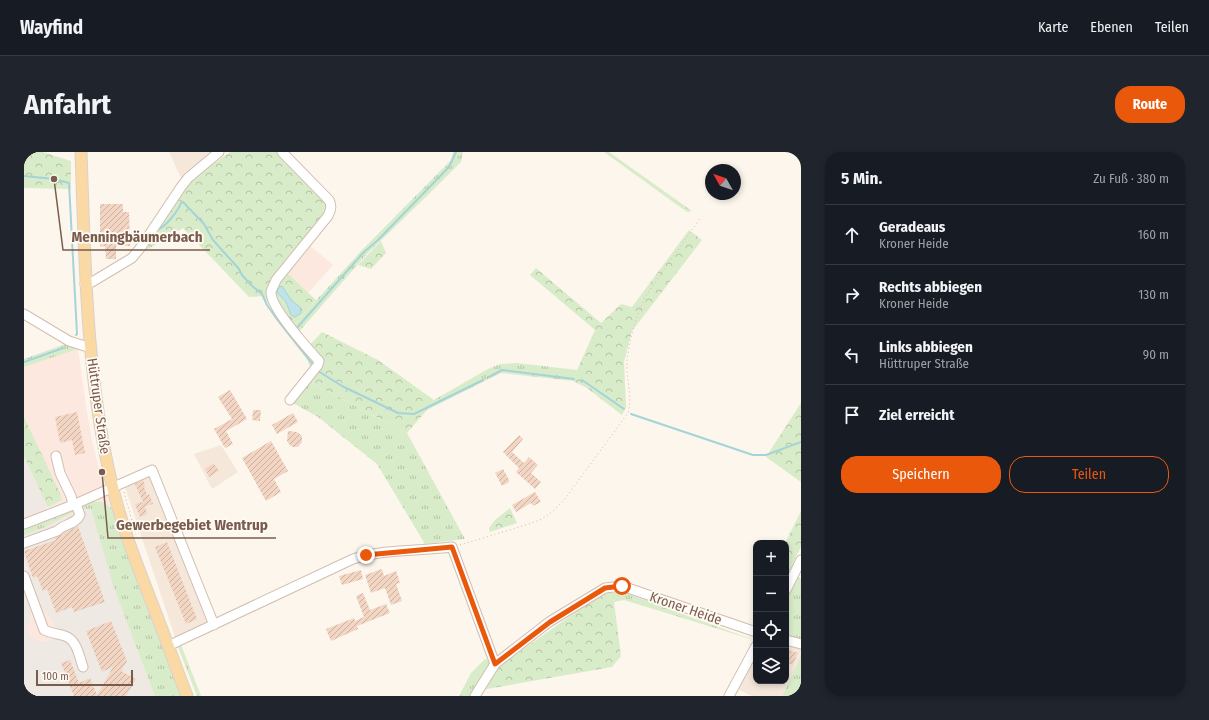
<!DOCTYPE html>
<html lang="de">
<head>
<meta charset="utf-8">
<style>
	:root { --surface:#171b24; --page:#20242c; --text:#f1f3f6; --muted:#9ea1a6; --line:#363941; --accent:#ea580c }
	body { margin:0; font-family:"Fira Sans Condensed",sans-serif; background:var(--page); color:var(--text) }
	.controls { position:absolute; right:12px; bottom:12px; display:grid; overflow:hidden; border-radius:8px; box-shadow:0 2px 6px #0003 }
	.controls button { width:36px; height:36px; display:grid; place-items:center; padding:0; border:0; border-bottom:1px solid var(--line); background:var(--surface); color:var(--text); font:20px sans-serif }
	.compass { position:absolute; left:681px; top:12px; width:36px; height:36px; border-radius:50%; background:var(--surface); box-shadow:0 2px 6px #0003; rotate:310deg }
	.scale { position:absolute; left:12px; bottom:10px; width:97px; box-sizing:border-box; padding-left:4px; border:2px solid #7a5c4d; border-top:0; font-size:11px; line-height:14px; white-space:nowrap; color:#7a5c4d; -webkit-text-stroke:3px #fffaf3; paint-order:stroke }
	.stop { position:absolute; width:12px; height:12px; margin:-9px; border:3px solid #ea580c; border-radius:50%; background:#fff }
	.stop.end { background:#ea580c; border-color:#fff; box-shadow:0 1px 4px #0008 }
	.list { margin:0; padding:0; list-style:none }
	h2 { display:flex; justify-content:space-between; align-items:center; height:52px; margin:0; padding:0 16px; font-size:17px }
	h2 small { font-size:13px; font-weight:400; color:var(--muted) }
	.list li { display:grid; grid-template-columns:26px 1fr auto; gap:12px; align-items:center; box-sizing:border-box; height:60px; padding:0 16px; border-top:1px solid var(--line) }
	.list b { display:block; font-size:15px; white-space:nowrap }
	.list p { margin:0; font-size:13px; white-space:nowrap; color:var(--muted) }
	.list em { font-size:13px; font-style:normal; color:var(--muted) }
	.actions { display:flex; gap:8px; padding:12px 16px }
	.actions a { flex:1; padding:9px 0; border:1px solid var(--accent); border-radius:16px; text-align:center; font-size:14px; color:var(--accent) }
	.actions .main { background:var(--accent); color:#fff }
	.icon { flex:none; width:22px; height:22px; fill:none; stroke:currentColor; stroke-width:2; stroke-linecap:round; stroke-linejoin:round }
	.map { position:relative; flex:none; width:777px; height:544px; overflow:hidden; border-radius:16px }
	header { display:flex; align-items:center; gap:24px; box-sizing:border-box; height:56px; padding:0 20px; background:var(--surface); border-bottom:1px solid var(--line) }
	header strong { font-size:19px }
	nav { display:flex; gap:22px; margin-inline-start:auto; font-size:14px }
	.intro { display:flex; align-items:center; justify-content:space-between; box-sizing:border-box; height:96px; padding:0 24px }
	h1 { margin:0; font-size:28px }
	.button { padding:10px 18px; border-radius:16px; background:var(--accent); color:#fff; font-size:14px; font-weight:700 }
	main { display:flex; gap:24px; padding:0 24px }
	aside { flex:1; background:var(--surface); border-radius:16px; box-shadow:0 2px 6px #0003 }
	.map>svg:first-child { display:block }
</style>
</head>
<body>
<header>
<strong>Wayfind</strong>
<nav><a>Karte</a><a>Ebenen</a><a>Teilen</a></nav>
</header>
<div class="intro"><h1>Anfahrt</h1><a class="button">Route</a></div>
<main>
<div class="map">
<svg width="777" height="544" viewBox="0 0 777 544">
	<defs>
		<pattern id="grass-tufts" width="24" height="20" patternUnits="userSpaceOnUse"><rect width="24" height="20" fill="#d8ecc9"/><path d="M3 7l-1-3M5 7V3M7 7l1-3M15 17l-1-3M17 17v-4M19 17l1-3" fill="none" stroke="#b4c2a5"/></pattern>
		<pattern id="forest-crowns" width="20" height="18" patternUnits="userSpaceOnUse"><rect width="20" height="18" fill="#d8ecc9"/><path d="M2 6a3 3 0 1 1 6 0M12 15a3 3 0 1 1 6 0" fill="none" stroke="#b4c2a5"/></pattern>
		<pattern id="building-hatch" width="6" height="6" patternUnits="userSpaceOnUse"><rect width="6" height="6" fill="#f3d5c3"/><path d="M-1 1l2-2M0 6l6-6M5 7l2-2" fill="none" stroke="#cab0a1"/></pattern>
	</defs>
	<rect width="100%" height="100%" fill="#fdf6ec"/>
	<path fill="#f5e8da" d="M145,0H187L157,26Z
		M197,293L214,320L188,337L170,302Z
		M127,321L187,471L152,488L100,332Z
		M762,490L777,495V504L758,544H728L714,537L732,502V529H762Z"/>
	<path fill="#fde8e0" d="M284,92L309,113L284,141L262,120Z
		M54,197L62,254L68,288L79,333L83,342L98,398L152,544H0V215Z"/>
	<path fill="#efe9e4" d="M0,304L24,355L0,365Z
		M64,357H67L90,436L131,544H0V439L7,460L3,477L7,485L13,489L18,490L24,489L28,485L31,478V475L30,469L21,461L18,457L0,406V383L22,375L52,360Z"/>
	<path fill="url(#grass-tufts)" d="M429,0H439L437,10L410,37L342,103L273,182L267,176L338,98L427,8Z
		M580,0H585L668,59L663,60Z
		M41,192L54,197L0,215V207Z
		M493,211L553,218L549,229L477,221L403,258L410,248L464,217L476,212Z
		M280,227L383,281L441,387L401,392L353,312L294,265L267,250Z
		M69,350H78L81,351L89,358L106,411L118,439L158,544H131L90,436L67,357C53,355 34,370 21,375C14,378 7,380 0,383V378Z
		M773,425L777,427V489L762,485V445Z
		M584,441H601L730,488L600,448L590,450Z
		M157,493L177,544H173L154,495Z
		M777,504V544H758Z
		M461,507L475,514L456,544H435L447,521Z"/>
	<path fill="url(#forest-crowns)" d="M0,0H19L47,9V37L0,36Z
		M206,0H257L310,52L258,116L292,148L267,176L239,144L225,145L159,76L121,99L143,61L167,28Z
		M665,78L678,88L608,179L600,210L602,255L598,263L563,236L549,229L553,218L571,178L506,123L512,116L577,171L597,152L608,155Z
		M357,89L362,101L347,117L334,113Z
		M298,180L354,208L410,248L403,258L383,281L280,227L286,215L280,199Z
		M777,251V330L742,305Z
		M0,265L37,343L36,344L38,348L24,355L0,304Z
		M486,356L493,371L466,380L465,376L471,368Z
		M777,359V395L762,425L761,391Z
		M584,441L590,450L597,504L588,515L457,538L475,514L575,444Z"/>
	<path fill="#bfe3e8" stroke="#a5d3da" d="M258,134L268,149L276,155L277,161L271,165L267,163L262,150L253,140L255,135Z"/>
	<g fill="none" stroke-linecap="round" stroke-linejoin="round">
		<path stroke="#a5d3da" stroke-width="2" d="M0,24L30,27L45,31L53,182L52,183
			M135,77C143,73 154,59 157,51L159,50L180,72L189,88L215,117L218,123L227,133L238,142L243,153L255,170L289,213
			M271,178L339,101L354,88L425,15L432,0
			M0,210L39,196
			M294,219L318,234L374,261L390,262L459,228
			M465,225L478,218L550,227
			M558,228L600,257
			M607,262L729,303H742L777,290"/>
	</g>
	<path fill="url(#building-hatch)" d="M76,52H99V60H105L106,94H92V107H82L81,94L76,95Z
		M206,238L223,267L202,279L209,292L201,296L190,277L208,267L194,245Z
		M229,258H237L236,269L228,268Z
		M53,260L61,301L51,303L48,288L36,291L31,265Z
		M269,261L274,270L253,282L248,273Z
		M264,279L273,280L278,284V290L274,295H268L264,291L263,288Z
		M495,283L499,287L488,300L500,311L505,305L514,313L507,321L517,330L511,337L492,320L495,316L479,300Z
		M247,289L264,319L250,327L257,340L242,349L218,306Z
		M188,312L191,313L195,319L185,325L181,317Z
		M479,317L485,328V330L478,334L471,321Z
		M119,328L121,334L120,335L123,343L125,342L129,352L121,354L123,362L116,365L111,352L119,350L111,332Z
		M511,340L517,350L509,354L507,351L492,360L488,353Z
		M54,374L81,450L50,460L48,455L32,461L23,437L19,439L13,424L9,426L0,399L32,388L31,386Z
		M143,390L173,467L162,472L131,395Z
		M358,417L360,424L372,419L376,431L372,432L378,449L367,453L361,436L347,441L341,423Z
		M337,418L339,427L318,433L315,424Z
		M339,441L346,458L362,452L366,461L333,474L334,477L307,489L302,477L330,466L331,469L340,465L332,444Z
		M87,469L103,509L97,519L112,527L102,544H50L37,511L46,508L55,531L66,526L73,543L89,515L78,520L62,479Z
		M762,497L774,501L769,513L762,511Z"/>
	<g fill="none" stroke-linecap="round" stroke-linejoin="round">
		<g stroke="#d1beb0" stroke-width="11">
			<path id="minor" d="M258,0L305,48C308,54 307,58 304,64L252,128C251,131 248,136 247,140C246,155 284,197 295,209L294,213L266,248
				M61,132L68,130L108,106L117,95L157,35L164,26L195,0
				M0,162L45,189L67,196
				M32,304L36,321L47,344L49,353
				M0,372L49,353L128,318L190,473
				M0,391L33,379C40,372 52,372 56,363L52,352
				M0,424L20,478C27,481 34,482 41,484C53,488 55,504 59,515
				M762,438L777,408
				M762,488L777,492
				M144,494L329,407C360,397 395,399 428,395L471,512L525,470L581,436L598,434L732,480
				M451,544L471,512
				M705,544L732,494"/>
		</g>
		<g stroke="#dad1cd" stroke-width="13">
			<path id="major" d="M57,0C61,111 62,224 88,333C98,376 115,418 131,459C142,487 152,516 163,544"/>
		</g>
		<path stroke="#d9b8a5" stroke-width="1" stroke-dasharray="1 3" stroke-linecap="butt" d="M100,340L112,383
			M436,393L505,372L518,367L528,360L540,348L604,261C609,245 602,228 603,211C604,189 613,162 623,142L677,65"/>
		<use href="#minor" stroke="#fff" stroke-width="9"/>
		<use href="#major" stroke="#fbd9a5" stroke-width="11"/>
	</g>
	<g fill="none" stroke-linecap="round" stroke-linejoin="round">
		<path stroke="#ea580c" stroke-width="5" d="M342,403L428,395L471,512L526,470L581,436L598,434"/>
	</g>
	<g text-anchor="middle" stroke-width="3.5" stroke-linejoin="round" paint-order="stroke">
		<g font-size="14" fill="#7a5c4d" stroke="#fffaf3">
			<text transform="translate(75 254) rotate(82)" y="5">Hüttruper Straße</text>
			<text transform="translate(662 456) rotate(19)" y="5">Kroner Heide</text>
		</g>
	</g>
	<path fill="none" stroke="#7a5c4d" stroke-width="1.5" d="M30 27L39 98H186M78 320L84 386H252"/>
	<g fill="#7a5c4d" stroke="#fffaf3" stroke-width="1.5">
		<circle cx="30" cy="27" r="4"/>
		<circle cx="78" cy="320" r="4"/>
	</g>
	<g font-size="15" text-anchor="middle" font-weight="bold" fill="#7a5c4d" stroke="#fffaf3" stroke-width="3.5" stroke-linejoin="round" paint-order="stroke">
		<text x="113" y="90">Menningbäumerbach</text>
		<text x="168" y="378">Gewerbegebiet Wentrup</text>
	</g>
</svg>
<div class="controls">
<button>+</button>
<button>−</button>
<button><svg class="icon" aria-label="locate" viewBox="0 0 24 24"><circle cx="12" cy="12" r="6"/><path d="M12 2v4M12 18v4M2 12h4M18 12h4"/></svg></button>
<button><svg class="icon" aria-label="layers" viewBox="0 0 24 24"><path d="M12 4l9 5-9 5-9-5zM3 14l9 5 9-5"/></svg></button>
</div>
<svg class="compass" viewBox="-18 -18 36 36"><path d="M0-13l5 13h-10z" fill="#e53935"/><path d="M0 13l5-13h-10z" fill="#9ea1a6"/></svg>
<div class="scale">100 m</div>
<div class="stop" style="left:598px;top:434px"></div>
<div class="stop end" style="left:342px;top:403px"></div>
</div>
<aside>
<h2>5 Min.<small>Zu Fuß · 380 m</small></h2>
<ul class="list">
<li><svg class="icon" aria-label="ahead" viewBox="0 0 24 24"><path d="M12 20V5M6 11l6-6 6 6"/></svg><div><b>Geradeaus</b><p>Kroner Heide</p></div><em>160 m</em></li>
<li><svg class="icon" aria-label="right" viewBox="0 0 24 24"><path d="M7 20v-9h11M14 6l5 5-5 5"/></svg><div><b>Rechts abbiegen</b><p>Kroner Heide</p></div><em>130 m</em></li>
<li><svg class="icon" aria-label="left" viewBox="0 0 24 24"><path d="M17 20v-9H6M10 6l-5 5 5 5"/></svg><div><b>Links abbiegen</b><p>Hüttruper Straße</p></div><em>90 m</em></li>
<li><svg class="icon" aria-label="arrive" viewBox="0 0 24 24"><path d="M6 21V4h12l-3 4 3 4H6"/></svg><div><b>Ziel erreicht</b></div></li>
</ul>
<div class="actions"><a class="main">Speichern</a><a>Teilen</a></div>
</aside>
</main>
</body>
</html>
